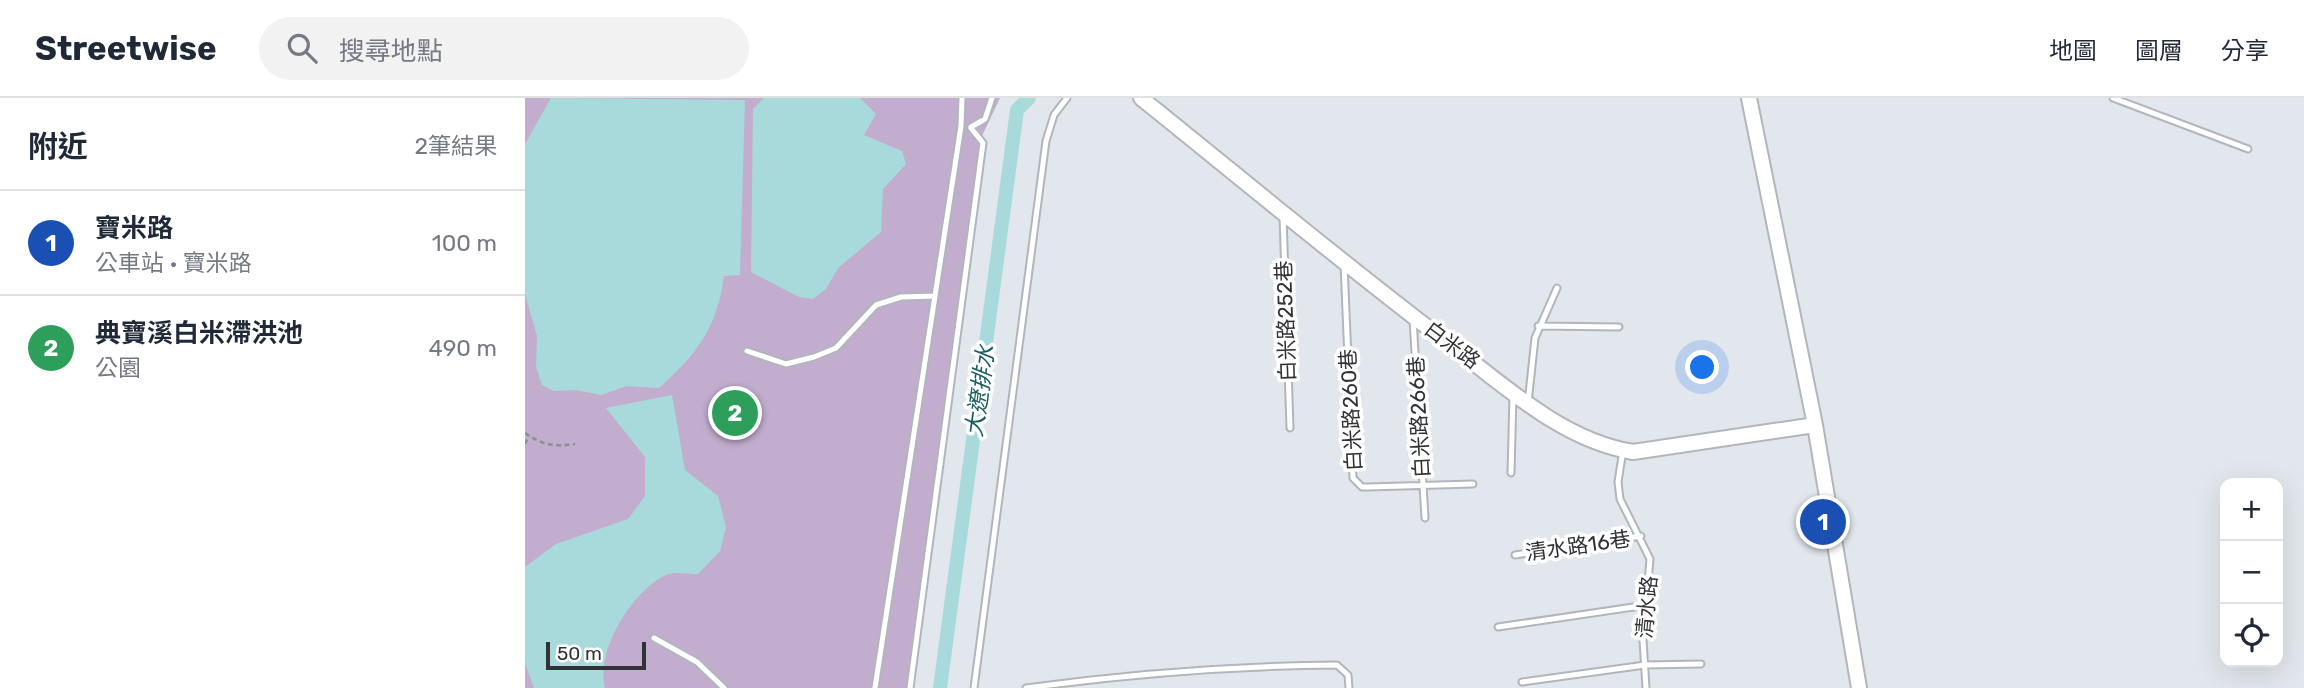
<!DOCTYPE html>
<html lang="zh-TW">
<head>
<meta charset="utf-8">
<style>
	:root { --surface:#fff; --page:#f2f2f3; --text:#1f2937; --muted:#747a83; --line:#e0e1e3; --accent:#ea580c }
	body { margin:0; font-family:Rubik,"Noto Sans TC",sans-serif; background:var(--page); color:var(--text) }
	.controls { position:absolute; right:21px; bottom:21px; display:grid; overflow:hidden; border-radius:14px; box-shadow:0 7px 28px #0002 }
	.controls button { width:63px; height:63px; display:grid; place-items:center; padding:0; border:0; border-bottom:2px solid var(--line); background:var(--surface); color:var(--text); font:35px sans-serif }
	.scale { position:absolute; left:21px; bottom:18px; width:100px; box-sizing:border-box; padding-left:7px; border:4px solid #303235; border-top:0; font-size:19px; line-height:24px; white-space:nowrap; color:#303235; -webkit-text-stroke:5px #fff; paint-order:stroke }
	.you { position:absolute; left:1178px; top:270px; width:24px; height:24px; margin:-18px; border:5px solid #fff; border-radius:50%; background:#1a73e8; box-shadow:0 0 0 10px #1a73e833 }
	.badge { display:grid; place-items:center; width:46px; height:46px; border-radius:50%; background:var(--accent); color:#fff; font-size:23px; font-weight:700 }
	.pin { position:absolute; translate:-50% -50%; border:4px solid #fff; box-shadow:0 2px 7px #0006 }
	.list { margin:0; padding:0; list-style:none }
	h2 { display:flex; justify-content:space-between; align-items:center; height:91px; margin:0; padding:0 28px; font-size:30px }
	h2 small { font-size:23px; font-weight:400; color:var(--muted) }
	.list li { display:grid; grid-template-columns:46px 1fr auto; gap:21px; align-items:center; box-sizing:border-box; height:105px; padding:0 28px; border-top:2px solid var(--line) }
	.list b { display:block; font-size:26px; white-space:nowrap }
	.list p { margin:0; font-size:23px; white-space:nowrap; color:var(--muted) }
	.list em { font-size:23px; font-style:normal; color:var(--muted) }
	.icon { flex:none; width:38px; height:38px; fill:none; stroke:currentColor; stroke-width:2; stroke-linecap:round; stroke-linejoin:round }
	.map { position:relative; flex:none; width:1779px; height:590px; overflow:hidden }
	header { display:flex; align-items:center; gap:42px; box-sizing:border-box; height:98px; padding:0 35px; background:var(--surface); border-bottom:2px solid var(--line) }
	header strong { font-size:33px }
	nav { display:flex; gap:38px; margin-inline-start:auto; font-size:24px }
	.search { width:490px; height:63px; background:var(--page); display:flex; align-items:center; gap:18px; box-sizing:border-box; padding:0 24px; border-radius:38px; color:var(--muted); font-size:26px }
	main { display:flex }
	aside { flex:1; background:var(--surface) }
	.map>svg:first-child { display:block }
</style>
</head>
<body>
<header>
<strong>Streetwise</strong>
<div class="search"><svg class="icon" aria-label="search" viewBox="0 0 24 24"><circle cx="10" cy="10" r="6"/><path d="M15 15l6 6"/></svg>搜尋地點</div>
<nav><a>地圖</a><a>圖層</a><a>分享</a></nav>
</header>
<main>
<aside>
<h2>附近<small>2筆結果</small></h2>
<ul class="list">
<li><span class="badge" style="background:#1a4fb4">1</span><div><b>寶米路</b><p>公車站 · 寶米路</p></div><em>100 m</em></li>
<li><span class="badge" style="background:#2e9e5b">2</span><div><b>典寶溪白米滯洪池</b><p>公園</p></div><em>490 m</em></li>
</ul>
</aside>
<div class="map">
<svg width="1779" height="590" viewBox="0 0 1779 590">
	<rect width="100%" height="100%" fill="#e2e7ed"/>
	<path fill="#c2adce" d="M0,0H475L456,40L384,590H0Z"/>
	<path fill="#a8dadc" d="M26,0L220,2L215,177L199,178C192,230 172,256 134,290L102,288L76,297L51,292L29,293L17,287L11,269L12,238L0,196V46Z
		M239,0H335L351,16L339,37L377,53L381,66L358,91L356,134L313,170L301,191L288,201L274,199L226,174L228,11Z
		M147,297L160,372L193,398L201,429L195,453L173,476C164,476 149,473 141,477C107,493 70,553 80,590H9L0,565V469L31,446L103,421L120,398V359L81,310Z"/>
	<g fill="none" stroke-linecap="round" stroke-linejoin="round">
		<path stroke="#a8dadc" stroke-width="14" d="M415,590L492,12L504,0"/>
		<g stroke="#b1b6bc" stroke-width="9">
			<path id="lane" d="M1588,0L1723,51
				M446,29L460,21L467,0
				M758,118L765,330
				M819,166L828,380L837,389H843L948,386
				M888,221L900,420
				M1013,228L1094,229
				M222,253L261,266L289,259L311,250L351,207L376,199L410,198
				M1003,305L1010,240L1032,190
				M1098,352L1093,384L1095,401L1125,461L1118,542L1121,590
				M986,375L988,297
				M990,457L1116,438
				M973,529L1122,507
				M129,540L172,564L199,590
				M997,584L1120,567L1176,566
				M350,590L436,28L437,0
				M385,590L458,45L446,30
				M449,590L521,43L529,17L542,0
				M501,590C605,576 708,568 812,567L823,577L824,590"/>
		</g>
		<g stroke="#b1b6bc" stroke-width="18">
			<path id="secondary" d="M616,0C717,81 816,164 919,242C977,285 1035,342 1108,354L1290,327
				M1224,0L1290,327L1334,590"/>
		</g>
		<path stroke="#8b8f93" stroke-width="2.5" stroke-dasharray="5 3.5" stroke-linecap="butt" d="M0,335C17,347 29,349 50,346
			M0,346L4,338"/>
		<use href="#lane" stroke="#fff" stroke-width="5"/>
		<use href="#secondary" stroke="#fff" stroke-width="14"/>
	</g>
	<g text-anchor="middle" stroke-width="7" stroke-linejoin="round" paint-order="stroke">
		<g font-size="21" fill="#303235" stroke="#fff">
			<text transform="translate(761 223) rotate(-92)" y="7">白米路252巷</text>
			<text transform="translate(927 247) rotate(37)" y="7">白米路</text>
			<text transform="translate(826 312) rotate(-93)" y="7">白米路260巷</text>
			<text transform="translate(894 319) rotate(-93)" y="7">白米路266巷</text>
			<text transform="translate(1053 448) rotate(-8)" y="7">清水路16巷</text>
			<text transform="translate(1122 509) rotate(-85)" y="7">清水路</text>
		</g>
		<g font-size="23" font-style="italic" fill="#1a5e61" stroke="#fff">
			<text transform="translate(455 293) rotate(-82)" y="8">大遼排水</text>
		</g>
	</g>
</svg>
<div class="controls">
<button>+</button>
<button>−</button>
<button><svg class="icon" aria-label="locate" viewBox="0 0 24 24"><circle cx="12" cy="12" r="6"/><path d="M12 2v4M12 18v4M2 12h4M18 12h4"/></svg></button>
</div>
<div class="scale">50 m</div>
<div class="you"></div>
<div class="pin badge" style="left:1298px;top:424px;background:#1a4fb4">1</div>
<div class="pin badge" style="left:210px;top:315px;background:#2e9e5b">2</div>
</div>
</main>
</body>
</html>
